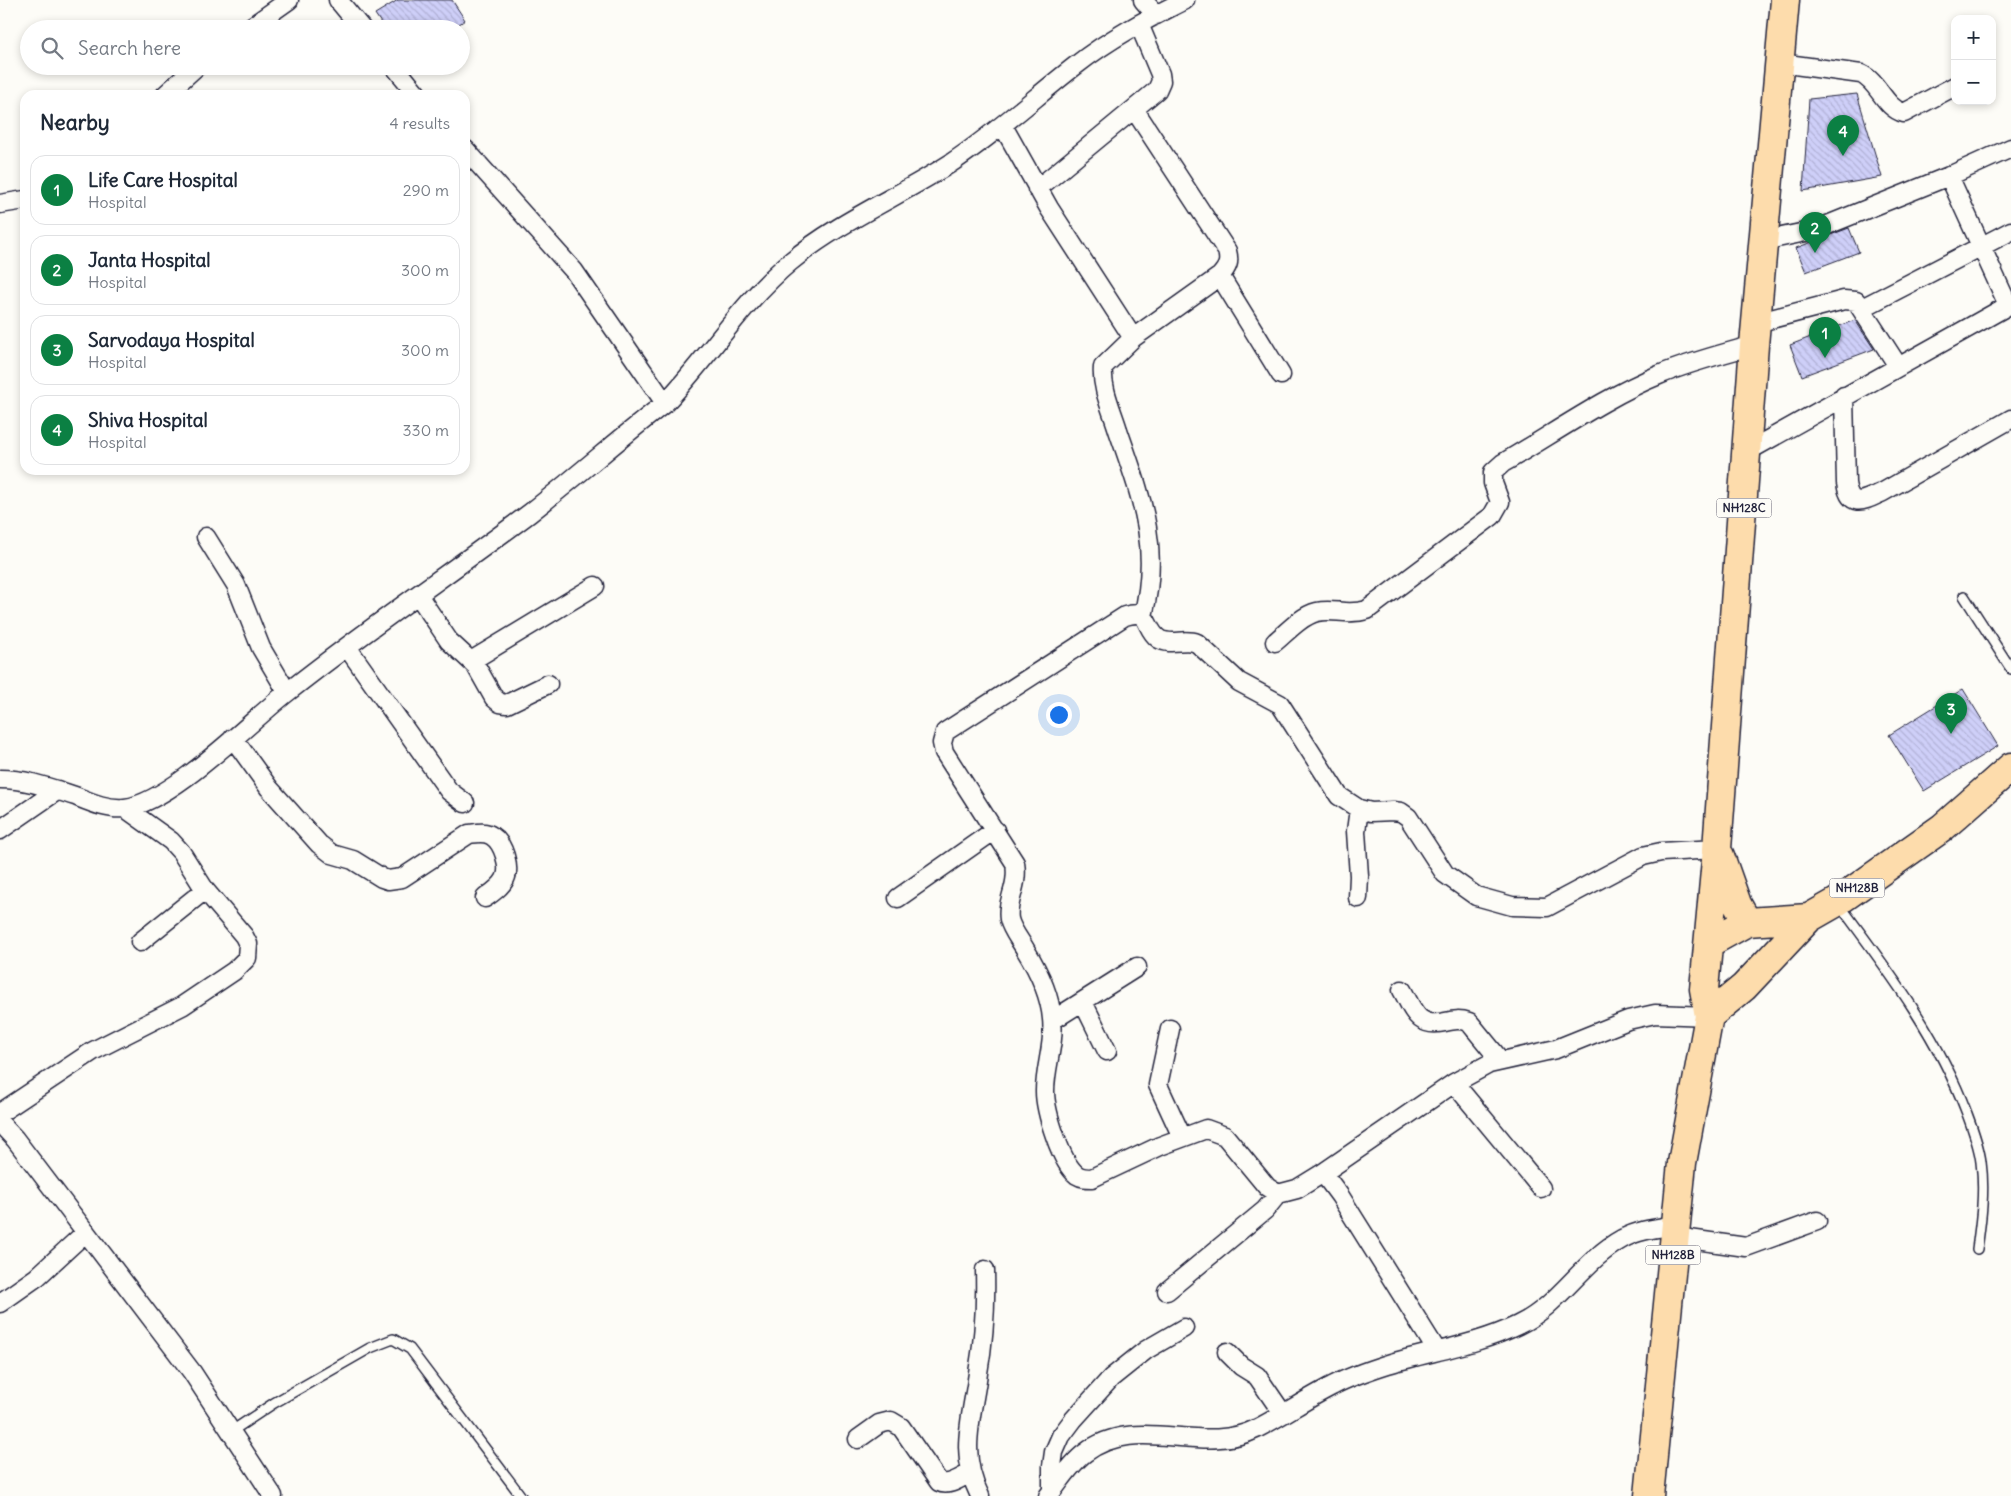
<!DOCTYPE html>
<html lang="en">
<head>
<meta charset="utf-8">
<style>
	:root { --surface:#fff; --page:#f2f2f3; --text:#1f2937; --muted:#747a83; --line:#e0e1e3; --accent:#0b8043 }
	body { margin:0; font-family:Delius,sans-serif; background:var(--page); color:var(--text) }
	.controls { position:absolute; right:15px; top:15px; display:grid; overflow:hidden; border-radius:10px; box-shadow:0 2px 8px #0003 }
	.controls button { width:45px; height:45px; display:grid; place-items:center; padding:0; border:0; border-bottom:1px solid var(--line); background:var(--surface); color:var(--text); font:25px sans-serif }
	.you { position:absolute; left:1058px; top:714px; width:18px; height:18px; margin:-12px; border:4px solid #fff; border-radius:50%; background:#1a73e8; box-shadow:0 0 0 8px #1a73e833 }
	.badge { display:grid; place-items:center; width:32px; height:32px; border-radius:50%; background:var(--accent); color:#fff; font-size:16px; font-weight:700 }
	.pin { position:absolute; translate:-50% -41px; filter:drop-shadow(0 1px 2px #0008) }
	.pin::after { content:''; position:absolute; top:26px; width:18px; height:15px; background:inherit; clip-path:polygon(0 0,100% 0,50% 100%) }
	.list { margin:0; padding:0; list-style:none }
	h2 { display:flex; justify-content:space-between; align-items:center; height:65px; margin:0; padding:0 20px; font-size:21px }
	h2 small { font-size:16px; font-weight:400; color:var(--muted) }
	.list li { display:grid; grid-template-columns:32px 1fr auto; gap:15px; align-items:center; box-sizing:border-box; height:70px; margin:0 10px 10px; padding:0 10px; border:1px solid var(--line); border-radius:15px }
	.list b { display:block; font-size:19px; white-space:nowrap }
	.list p { margin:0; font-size:16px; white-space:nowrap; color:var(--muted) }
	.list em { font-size:16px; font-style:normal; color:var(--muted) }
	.icon { flex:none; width:28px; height:28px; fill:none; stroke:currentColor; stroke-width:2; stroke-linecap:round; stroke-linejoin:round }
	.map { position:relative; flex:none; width:2011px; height:1496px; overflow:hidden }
	.search { position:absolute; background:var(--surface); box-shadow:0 2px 8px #0003; left:20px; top:20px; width:450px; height:55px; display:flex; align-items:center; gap:12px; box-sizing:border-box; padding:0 18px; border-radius:28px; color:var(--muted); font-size:19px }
	.panel { position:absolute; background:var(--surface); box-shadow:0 2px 8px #0003; left:20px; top:90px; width:450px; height:385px; border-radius:15px }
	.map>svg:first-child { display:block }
</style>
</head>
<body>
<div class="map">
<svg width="2011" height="1496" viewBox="0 0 2011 1496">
	<defs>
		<pattern id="building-back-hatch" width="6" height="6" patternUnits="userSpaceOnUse" patternTransform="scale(1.25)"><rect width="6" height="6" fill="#cecff8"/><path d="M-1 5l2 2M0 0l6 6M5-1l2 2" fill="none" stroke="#b1b1d6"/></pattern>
	</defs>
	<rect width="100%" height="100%" fill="#fdfcf7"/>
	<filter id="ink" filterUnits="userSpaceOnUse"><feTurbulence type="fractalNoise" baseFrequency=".02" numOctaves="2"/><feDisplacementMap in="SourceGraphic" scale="10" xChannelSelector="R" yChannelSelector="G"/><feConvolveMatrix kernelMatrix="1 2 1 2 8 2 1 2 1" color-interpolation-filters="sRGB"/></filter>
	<g filter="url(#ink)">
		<path fill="url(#building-back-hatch)" stroke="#22223b" d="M398,0H452L465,20L452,29H385L375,14Z
			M1857,94L1882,177L1803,191L1809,99Z
			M1849,228L1859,252L1806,272L1796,248Z
			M1855,320L1874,349L1802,376L1790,345Z
			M1963,689L1998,746L1924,791L1889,735Z"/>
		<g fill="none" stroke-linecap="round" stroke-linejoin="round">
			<g stroke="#22223b" stroke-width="12">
				<path id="lane" d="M1964,596L2011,669
					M1839,904C1887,969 1937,1034 1966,1111C1972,1127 1979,1145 1981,1162C1985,1191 1981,1220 1977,1249
					M232,1431L274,1403L370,1348L393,1339L410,1349L521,1496"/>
			</g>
			<g stroke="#22223b" stroke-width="21">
				<path id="street" d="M338,0L362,29
					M1143,0L1156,15
					M248,29L289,0
					M1780,63L1861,74C1879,82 1884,108 1904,113L1955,86
					M394,66L418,95
					M165,95L197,66
					M1134,109L1227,251C1230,262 1228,267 1220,276L1133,338L1103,367C1101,388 1112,410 1118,430C1141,497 1161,545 1143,616
					M1003,126L1049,208L1133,338
					M465,149L574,271L665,403
					M1949,176L2008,305
					M1037,189L1157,90L1161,81L1160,74L1139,24
					M0,204L25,200
					M1763,241L1815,230L1949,176L2011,148
					M1220,276L1281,375
					M1862,308L2011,231
					M1756,323L1844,300L1856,301L1898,366
					M1844,396L1846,483C1850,510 1865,500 1883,492L2011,419
					M1748,451L2011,304
					M206,537L236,585L261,648L287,692
					M418,595L449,641L476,666L494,698L500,703L507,704L548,684
					M1275,642C1287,632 1301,616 1317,612C1333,608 1347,616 1367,610L1492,516L1500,502L1493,483V472L1503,463C1553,434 1607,396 1659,375C1690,362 1722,354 1754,345
					M347,647L449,791L465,803
					M471,661L595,586
					M233,738L269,788L319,844L332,854L353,860L382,878L388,880L402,878L469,834C477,833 485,831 492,836C503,843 511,867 505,879C501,887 492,893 485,898
					M0,779C26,779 50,788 75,796C90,802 108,810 125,808C172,802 250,721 289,691C367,629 450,573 530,513C576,477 619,439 665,403C708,358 742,302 790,262C838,222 898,197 951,163C995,134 1034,98 1075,66C1109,39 1147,19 1185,0
					M0,830L58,790
					M898,898L995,830
					M1358,898L1359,876L1356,831L1359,809
					M140,942L205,890
					M1402,990C1414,1011 1417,1028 1445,1022C1454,1020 1460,1019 1469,1022L1500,1060
					M1083,1002L1107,1051
					M1709,1016L1655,1014L1628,1020L1556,1049L1489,1064L1454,1083L1323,1173L1297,1189L1278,1194L1267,1187L1225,1136L1206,1129L1160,1146L1092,1178C1086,1178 1082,1178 1077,1175C1061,1163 1045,1111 1045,1091C1045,1067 1055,1043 1052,1019C1050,994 1038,970 1025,949C1020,940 1011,929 1009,919C1006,900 1019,887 1015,863L944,752L942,743L945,732L1125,616C1152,608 1143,628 1159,639C1171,646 1185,638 1197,643L1239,682L1280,704L1339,796L1359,809L1371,812L1393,811L1401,812L1408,817L1445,874L1476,896L1512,906L1547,907L1643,856L1661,852L1717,849
					M1053,1020L1137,967
					M1170,1029L1158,1085L1182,1137
					M1454,1083L1541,1188
					M0,1113L93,1051L182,1006L234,971L247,958L248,944L244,936L205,890L181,852L171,841L125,808
					M0,1123L15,1139L192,1372L273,1496
					M1323,1173L1340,1196L1437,1351
					M1675,1237L1746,1247L1817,1221
					M1167,1291L1265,1210L1278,1194
					M0,1303L37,1277L86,1232
					M1227,1352L1241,1366L1257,1376L1283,1414
					M858,1439L879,1424L891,1421L901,1427L939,1482C949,1487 960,1478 970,1473
					M1052,1491V1466L1054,1452L1061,1436L1073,1420L1111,1378L1146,1350L1184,1328
					M980,1496C958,1453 972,1418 978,1373C984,1339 986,1305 985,1270
					M1048,1496C1060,1482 1070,1464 1085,1453C1136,1413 1202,1456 1256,1429C1282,1416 1306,1399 1332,1386C1349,1377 1369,1370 1388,1364C1431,1351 1477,1345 1518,1325C1559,1306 1582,1261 1622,1239C1638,1230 1657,1228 1676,1225"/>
			</g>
			<g stroke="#22223b" stroke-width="31">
				<path id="highway" d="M1720,856L1737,904L1747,922
					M1709,943L1747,922L1809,918
					M1709,1016L1744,987L1809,918L1837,902L1942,828L2011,767
					M1649,1496L1682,1163L1709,1016L1704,989L1717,849L1754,345L1785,0"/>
			</g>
			<use href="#lane" stroke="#fdfcf7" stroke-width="9"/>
			<use href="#street" stroke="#fdfcf7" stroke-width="18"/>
			<use href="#highway" stroke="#fddcac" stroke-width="28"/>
		</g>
	</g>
	<g text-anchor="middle" stroke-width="4.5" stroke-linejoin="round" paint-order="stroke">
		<g fill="#fdfcf7" stroke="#646373" stroke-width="1">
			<rect x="1716.5" y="498.5" width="55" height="19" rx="4"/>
			<rect x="1829.5" y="878.5" width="55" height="19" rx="4"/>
			<rect x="1645.5" y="1245.5" width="55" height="19" rx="4"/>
		</g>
		<g font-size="12" font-weight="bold" fill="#22223b">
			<text x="1744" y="512">NH128C</text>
			<text x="1857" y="892">NH128B</text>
			<text x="1673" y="1259">NH128B</text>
		</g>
	</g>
</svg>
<div class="controls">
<button>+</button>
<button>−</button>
</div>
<div class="you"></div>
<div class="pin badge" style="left:1825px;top:358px">1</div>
<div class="pin badge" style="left:1815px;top:253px">2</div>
<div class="pin badge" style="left:1951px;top:734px">3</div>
<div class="pin badge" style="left:1843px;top:156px">4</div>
<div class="search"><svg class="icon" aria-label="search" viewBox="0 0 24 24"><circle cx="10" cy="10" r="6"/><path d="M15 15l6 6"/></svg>Search here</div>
<section class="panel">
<h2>Nearby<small>4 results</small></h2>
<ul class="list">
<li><span class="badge">1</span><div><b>Life Care Hospital</b><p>Hospital</p></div><em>290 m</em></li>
<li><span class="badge">2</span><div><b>Janta Hospital</b><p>Hospital</p></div><em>300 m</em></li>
<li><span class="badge">3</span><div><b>Sarvodaya Hospital</b><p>Hospital</p></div><em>300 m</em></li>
<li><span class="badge">4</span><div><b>Shiva Hospital</b><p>Hospital</p></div><em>330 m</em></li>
</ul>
</section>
</div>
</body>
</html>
